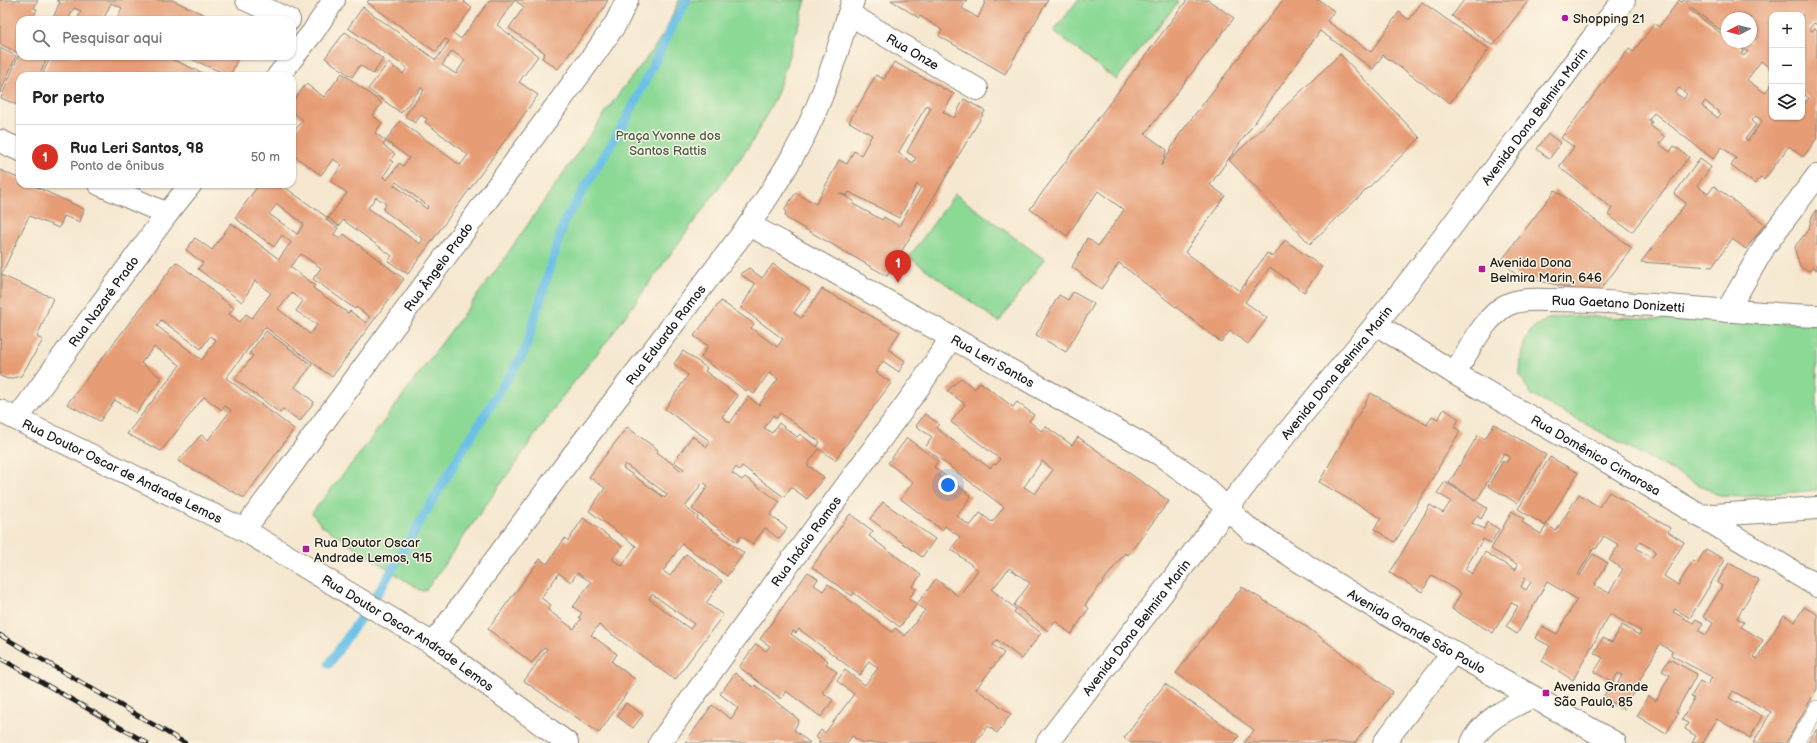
<!DOCTYPE html>
<html lang="pt">
<head>
<meta charset="utf-8">
<style>
	:root { --surface:#fff; --page:#f6f6f6; --text:#222; --muted:#767676; --line:#e0e0e0; --accent:#d93025 }
	body { margin:0; font-family:"Balsamiq Sans",sans-serif; background:var(--page); color:var(--text) }
	.controls { position:absolute; right:12px; top:12px; display:grid; overflow:hidden; border-radius:8px; box-shadow:0 1px 3px #0004 }
	.controls button { width:36px; height:36px; display:grid; place-items:center; padding:0; border:0; border-bottom:1px solid var(--line); background:var(--surface); color:var(--text); font:20px sans-serif }
	.compass { position:absolute; left:1721px; top:12px; width:36px; height:36px; border-radius:50%; background:var(--surface); box-shadow:0 1px 3px #0004; rotate:263deg }
	.you { position:absolute; left:948px; top:485px; width:14px; height:14px; margin:-10px; border:3px solid #fff; border-radius:50%; background:#1a73e8; box-shadow:0 0 0 6px #1a73e833 }
	.badge { display:grid; place-items:center; width:26px; height:26px; border-radius:50%; background:var(--accent); color:#fff; font-size:13px; font-weight:700 }
	.pin { position:absolute; translate:-50% -33px; filter:drop-shadow(0 1px 2px #0008) }
	.pin::after { content:''; position:absolute; top:21px; width:14px; height:12px; background:inherit; clip-path:polygon(0 0,100% 0,50% 100%) }
	.list { margin:0; padding:0; list-style:none }
	h2 { display:flex; justify-content:space-between; align-items:center; height:52px; margin:0; padding:0 16px; font-size:17px }
	h2 small { font-size:13px; font-weight:400; color:var(--muted) }
	.list li { display:grid; grid-template-columns:26px 1fr auto; gap:12px; align-items:center; box-sizing:border-box; height:64px; padding:0 16px; border-top:1px solid var(--line) }
	.list b { display:block; font-size:15px; white-space:nowrap }
	.list p { margin:0; font-size:13px; white-space:nowrap; color:var(--muted) }
	.list em { font-size:13px; font-style:normal; color:var(--muted) }
	.icon { flex:none; width:22px; height:22px; fill:none; stroke:currentColor; stroke-width:2; stroke-linecap:round; stroke-linejoin:round }
	.map { position:relative; flex:none; width:1817px; height:743px; overflow:hidden }
	.search { position:absolute; background:var(--surface); box-shadow:0 1px 3px #0004; left:16px; top:16px; width:280px; height:44px; display:flex; align-items:center; gap:10px; box-sizing:border-box; padding:0 14px; border-radius:12px; color:var(--muted); font-size:15px }
	.panel { position:absolute; background:var(--surface); box-shadow:0 1px 3px #0004; left:16px; top:72px; width:280px; height:116px; border-radius:12px }
	.map>svg:first-child { display:block }
</style>
</head>
<body>
<div class="map">
<svg width="1817" height="743" viewBox="0 0 1817 743">
	<rect width="100%" height="100%" fill="#fcf5e5"/>
	<filter id="ink" filterUnits="userSpaceOnUse"><feTurbulence type="fractalNoise" baseFrequency=".025" numOctaves="2"/><feDisplacementMap in="SourceGraphic" scale="8" xChannelSelector="R" yChannelSelector="G"/><feConvolveMatrix kernelMatrix="1 2 1 2 8 2 1 2 1" color-interpolation-filters="sRGB"/></filter>
	<filter id="wash" filterUnits="userSpaceOnUse"><feTurbulence type="fractalNoise" baseFrequency=".012" numOctaves="4" result="noise"/><feDisplacementMap in="SourceGraphic" scale="16" xChannelSelector="R" yChannelSelector="G"/><feGaussianBlur stdDeviation="0.9" result="paint"/><feColorMatrix in="noise" values="0 0 0 0 0 0 0 0 0 0 0 0 0 0 0 0 0 1.4 0 .05"/><feComposite in="paint" operator="in"/></filter>
	<g filter="url(#wash)">
		<rect width="100%" height="100%" fill="#f6e8d0"/>
		<path fill="#8cd996" stroke="#547a59" d="M679,0H806L777,94L752,142L608,340L562,397L429,586L425,591L420,590L321,525L312,513L361,452L499,266L617,96L652,51L666,30Z
			M1078,0H1175L1178,2L1116,80L1054,31Z
			M955,194L1044,259L999,322L909,257Z
			M1569,316L1817,324V490L1743,497L1720,496L1531,395L1520,375L1521,356L1526,338L1534,327L1548,319Z"/>
		<g fill="none" stroke-linecap="round" stroke-linejoin="round">
			<path stroke="#6bc0e7" stroke-width="9" d="M329,664L381,588L463,449L525,351L564,222L626,120L673,25L687,0"/>
		</g>
		<g id="blocks">
			<path fill="#e69d76" fill-rule="evenodd" d="M0,0H38L34,8L37,9L33,19L36,20H20V48L18,53L0,44Z
				M56,0H172L216,20H116L122,8L111,3L103,20H77L81,11L74,8L68,20H52L60,2Z
				M369,0H466L464,2L472,8L453,33L461,39L490,0H608L603,9L558,69L542,58L545,53L509,28L524,7L515,0L497,25L538,56L519,82L538,95L408,274L388,261L392,256L343,220L339,226L328,218L326,220L338,228L334,234L340,239L344,234L404,279L332,377L265,327L226,378L294,429L244,498L178,461L201,435L208,440L231,410L225,406L222,410L204,397L161,451L127,434L180,365L154,347L141,363L162,378L136,413L115,400L100,421L67,404L176,262L212,289L211,290L234,308L229,314L240,322L246,314L252,318L271,293L255,281L242,302L198,269L203,263L186,250L195,238L212,250L231,223L279,259L291,242L282,235L274,247L235,218L259,184H280L328,218L347,193L330,181L342,165L333,159L321,175L292,154V134L303,120L292,111V103L306,84L324,97L342,73L382,103L373,116L382,123L375,133L386,141L383,145L395,154L390,160L393,162L383,177L387,180L400,163L403,166L409,158L386,141L400,121L460,165L468,155L425,122L427,119L421,115L415,123L405,116L424,90L421,88L401,113L368,89L388,63L403,74L407,68L348,28L363,7L436,60L449,41L445,39L436,52L367,2ZM452,51L465,60L456,74L442,65ZM396,182L428,206L427,209L394,185ZM376,197L386,204L383,210L423,239L420,244L368,208ZM277,204L304,224L297,234L269,214ZM301,254L321,268L313,279L355,309L356,307L370,317L366,323L350,311L348,313L313,288L315,285L290,267ZM292,293L303,301L296,311L317,325L310,334L278,309ZM161,320L201,349L210,336L216,340L202,360L157,326Z
				M891,0H967L962,8L978,18L986,0H1048L1005,74L939,36L942,30L920,16L919,18Z
				M1187,0H1208L1234,18L1145,134L1167,150L1161,166L1179,135L1283,0H1319L1334,11L1327,21L1371,52L1399,12L1409,20L1422,2L1489,49L1450,103L1383,55L1373,69L1320,31L1210,185L1225,196L1185,252L1240,291L1267,253L1273,257L1285,240L1322,267L1304,292L1270,267L1245,302L1267,318L1248,344L1230,331L1221,342L1119,263L1101,289L1072,267L1087,238L1098,246L1124,210L1098,191L1067,236L1030,209Z
				M1464,0H1529L1493,46L1452,16Z
				M1679,0L1682,2L1684,0H1817V25L1814,23L1809,29L1812,31L1815,28L1817,30V138L1803,157L1789,146L1764,180L1761,177L1755,184L1731,166L1736,158L1722,147L1713,159L1654,113L1649,120L1652,122L1650,125L1665,137L1659,144L1670,152L1674,146L1689,157L1632,232L1608,215L1612,208L1559,167L1574,147L1561,138L1629,49L1633,52L1655,23L1659,27ZM1690,7L1727,35V18H1751V42H1736L1748,51L1744,56L1741,53L1744,50L1733,42H1727V38L1689,9ZM1772,15H1802V93L1809,98L1805,103L1802,100V117H1772V83L1765,93L1747,80L1761,61L1772,70ZM1679,88L1687,94L1684,99L1675,93ZM1705,101L1721,114L1718,118L1702,106ZM1756,116L1762,121L1748,141L1745,139L1756,125L1751,121Z
				M345,32L383,59L373,74L360,65L352,77L325,58Z
				M0,48L16,56L0,93Z
				M20,52V56H48L39,76H20V106L1,98Z
				M1340,54L1420,138L1310,244L1229,160Z
				M51,56H165L209,76H50L43,73Z
				M184,56H239L230,76Z
				M894,62L954,94L943,112L954,118L964,99L985,111L887,276L786,218L785,208L796,193L816,204L839,160L847,164L854,151L861,155L872,135L849,122L876,75L884,79ZM927,105L931,108L907,152L916,158L913,163L898,153ZM917,184L921,187L899,226L884,217L882,220L853,204L854,201L839,193L847,196L849,192L899,218Z
				M1548,134L1561,143L1549,159L1537,149Z
				M1700,159L1711,167L1697,186L1708,194L1714,186L1765,224L1746,249L1732,239L1712,267L1641,262L1686,203L1674,194Z
				M0,170L20,179V184H30L84,209L80,222L64,216L59,228L29,216L1,275Z
				M1555,190L1632,248L1597,294L1517,276L1502,260Z
				M1817,210V270L1813,267L1810,271L1800,267L1795,250L1796,245L1809,229L1812,216Z
				M773,264L810,291L794,313L801,318L822,289L900,332L888,349L905,361L899,372L883,361L876,372L891,383L835,460L819,449L807,465L824,477L807,499L791,487L784,497L742,466L739,470L736,467L732,473L742,480L745,477L780,502L770,515L787,528L779,539L765,528L753,544L741,536L737,542L692,509L708,486L703,482L685,507L698,517L697,519L744,553L727,576L682,544L663,571L670,576L686,554L722,581L706,603L723,615L675,680L599,625L591,635L617,654L612,662L636,680L599,733L524,681L547,649L544,647L532,663L488,629L540,559L547,564L565,538L568,541L583,518L622,546L612,559L622,566L633,550L636,546L589,511L605,488L589,477L627,427L658,450L657,452L682,471L684,469L674,462L692,436L707,447L710,441L665,409L688,375L674,364L683,351L707,368L705,371L738,396L722,417L730,423L748,397L759,405L778,379L769,373L754,394L747,389L746,391L701,357L708,346L694,336L721,301L754,324L751,328L777,347L783,339L741,308L755,284L740,274L749,268L762,278ZM780,413L820,442L817,447L800,434L797,437L779,423L772,433L764,428L773,415L777,418ZM625,464L667,494L665,498L623,468ZM559,573L571,582L577,573L591,582L573,607L582,613L579,617L581,619L574,629L548,610L551,605L541,598ZM652,594L694,624L690,629L649,599Z
				M1,275L53,298L37,337L43,340L21,376L8,379L0,376Z
				M1073,292L1094,304L1066,352L1036,335L1059,295L1068,300Z
				M266,331L312,365L295,387L314,402L300,421L283,409L280,413L235,379L253,356L249,354Z
				M961,378L975,389L980,382L1013,407L1017,402L1034,415L1029,421L1041,431L1045,426L1072,445L1078,437L1169,501L1128,555L1125,553L1085,605L1089,608L1071,634L1055,621L1048,631L1014,605L1030,583L1009,568L992,590L1016,609L1014,612L1041,633L1022,659L997,640L993,645L1004,653L976,689L1011,714L997,733L988,726L975,743H862L852,736L847,743H818L820,741L816,737L821,730L825,733L854,694L837,681L845,670L865,685L878,668L869,661L860,675L799,629L796,633L793,631L791,634L828,661L826,664L837,672L822,692L833,700L821,717L786,691L781,699L739,667L756,644L766,651L770,646L760,639L808,572L818,579L814,585L823,591L828,584L892,632L895,628L905,636L925,610L917,604L900,627L854,593L852,596L812,567L850,514L873,531L869,536L921,575L912,587L916,589L909,599L917,604L936,579L958,596L961,593L978,570L951,549L960,537L945,526L942,530L901,499L913,482L888,463L907,438L938,461L934,467L971,496L957,516L970,526L980,513L992,522L1004,507L925,448L932,437L916,426L925,414L939,424L936,428L990,468L994,464L996,465L1000,459L951,422L965,404L947,391ZM1042,461L1053,470L1035,494L1024,487Z
				M1371,393L1427,425L1432,416L1438,419L1444,409L1459,419L1454,427L1460,431L1395,542L1374,529L1381,518L1319,482Z
				M1494,424L1546,455L1517,503L1488,486L1503,461L1506,463L1510,457L1504,453L1477,500L1449,483L1478,435L1485,439Z
				M1550,457L1578,473L1546,524L1556,531L1579,494L1599,507L1609,492L1670,528L1668,532L1684,542L1664,576L1678,585L1693,561L1697,563L1706,549L1725,560L1690,618L1675,609L1673,612L1693,623L1696,619L1703,623L1699,631L1706,635L1713,623L1703,617L1722,586L1717,583L1729,563L1759,580L1737,618L1744,622L1741,627L1763,640L1753,657L1757,659L1784,615L1795,622L1804,607L1817,614V689L1786,743H1753L1771,712L1733,691L1729,698L1762,716L1750,738L1717,719L1703,743H1692L1696,736L1685,729L1688,723L1682,720L1694,698L1691,697L1700,681L1707,685L1712,677L1671,655L1672,651L1660,644L1624,709L1603,697L1611,685L1616,687L1622,675L1618,673L1613,682L1594,672L1603,658L1594,653L1603,638L1612,642L1622,625L1639,635L1641,631L1610,614L1573,680L1542,661L1550,646L1535,638L1542,626L1557,634L1577,599L1547,582L1517,634L1506,627L1518,606L1511,603L1493,633L1452,609L1461,593L1432,575L1422,592L1390,573L1430,505L1443,513L1451,501L1437,493L1445,482L1487,508L1481,519L1477,516L1472,523L1484,529L1487,522L1499,529L1491,543L1483,539L1465,569L1472,574L1485,552L1515,570L1518,565L1491,549L1512,511L1524,519L1522,522L1541,534L1546,526L1518,509ZM1604,536L1619,545L1609,560L1623,569L1609,593L1594,585L1608,563L1593,554L1580,576L1578,575L1594,548L1596,549ZM1640,542L1656,551L1652,558L1636,548ZM1525,578L1531,582L1526,590L1521,587Z
				M883,502L935,539L922,557L870,519Z
				M1242,587L1304,625L1393,692L1355,743H1244L1254,730L1176,673Z
				M1669,659L1697,674L1676,712L1678,713L1666,734L1637,716L1648,696L1656,701L1670,675L1662,671Z
				M735,673L753,687L755,685L799,720L794,730L810,743H685L712,705L731,719L738,708L720,694Z
				M1165,684L1239,736L1234,743H1131L1124,738Z
				M626,703L643,715L633,728L617,716Z
				M1817,729V743H1808Z"/>
		</g>
	</g>
	<g filter="url(#ink)">
		<use href="#blocks" fill-opacity="0" stroke="#898276" stroke-width="1"/>
		<g fill="none" stroke-linecap="round" stroke-linejoin="round">
			<g stroke="#898276" stroke-width="16">
				<path id="lane" d="M1796,743L1817,708"/>
			</g>
			<g stroke="#898276" stroke-width="24">
				<g id="street">
					<path d="M247,0L289,20"/>
					<path id="s1" d="M849,14L977,89"/>
					<path d="M278,76L313,32L334,0"/>
					<path d="M0,141L20,150"/>
					<path d="M99,184L167,214"/>
					<path id="s2" d="M749,225L783,243L1161,455L1201,484L1252,532L1257,533C1371,611 1495,674 1615,743"/>
					<path d="M1727,311L1766,244L1817,176"/>
					<path id="s3" d="M1376,324L1454,373L1679,503L1817,586"/>
					<path id="s4" d="M1454,373C1468,353 1484,318 1505,306C1519,298 1537,300 1553,300C1587,300 1620,303 1653,305C1708,309 1762,314 1817,316"/>
					<path id="s5" d="M17,419L167,214L191,184"/>
					<path d="M1699,516L1817,508"/>
					<path id="s6" d="M244,530L596,52L616,23L627,0"/>
					<path id="s7" d="M433,644L570,459L749,225C774,187 800,149 817,107C832,72 842,36 853,0"/>
					<path id="s8" d="M660,743L783,572L921,384L951,338"/>
					<path d="M1384,743L1453,652"/>
					<path d="M1472,743C1481,720 1511,707 1532,697"/>
				</g>
			</g>
			<g stroke="#898276" stroke-width="24">
				<g id="secondary">
					<path id="s9" d="M0,411L244,530L433,644L567,743"/>
				</g>
			</g>
			<g stroke="#898276" stroke-width="24">
				<g id="primary">
					<path id="s10" d="M1047,743L1260,466L1376,324L1443,238L1592,39L1624,0"/>
				</g>
			</g>
			<use href="#lane" stroke="#fff" stroke-width="15"/>
			<use href="#street" stroke="#fff" stroke-width="22"/>
			<use href="#secondary" stroke="#fff" stroke-width="22"/>
			<use href="#primary" stroke="#fff" stroke-width="22"/>
			<g stroke="#1c1c1c" stroke-width="4.5">
				<path id="rail" d="M0,635L185,743
					M0,658L147,743"/>
			</g>
			<use href="#rail" stroke="#fcf5e5" stroke-width="3" stroke-dasharray="9" stroke-linecap="butt"/>
		</g>
	</g>
	<g fill="#b5179e" stroke="#fcf5e5" stroke-width="1.5">
		<circle cx="1565" cy="18" r="4"/>
		<rect x="1478" y="265" width="8" height="8" rx="2"/>
		<rect x="302" y="545" width="8" height="8" rx="2"/>
		<rect x="1542" y="689" width="8" height="8" rx="2"/>
	</g>
	<g text-anchor="middle" stroke-width="3" stroke-linejoin="round" paint-order="stroke">
		<g font-size="13" fill="#1c1c1c" stroke="#fcf5e5" text-anchor="start">
			<text x="1573" y="23">Shopping 21</text>
			<text x="1490" y="267">Avenida Dona<tspan x="1490" dy="15">Belmira Marin, 646</tspan></text>
			<text x="314" y="547">Rua Doutor Oscar<tspan x="314" dy="15">Andrade Lemos, 915</tspan></text>
			<text x="1554" y="691">Avenida Grande<tspan x="1554" dy="15">São Paulo, 85</tspan></text>
		</g>
		<g font-size="13" fill="#1c1c1c" stroke="#fcf5e5">
			<text dy="5" stroke="none"><textPath href="#s1" startOffset="74">Rua Onze</textPath></text>
			<text dy="5" stroke="none"><textPath href="#s10" startOffset="794">Avenida Dona Belmira Marin</textPath></text>
			<text dy="5" stroke="none"><textPath href="#s6" startOffset="327">Rua Ângelo Prado</textPath></text>
			<text dy="5" stroke="none"><textPath href="#s5" startOffset="146">Rua Nazaré Prado</textPath></text>
			<text dy="5" stroke="none"><textPath href="#s4" startOffset="199">Rua Gaetano Donizetti</textPath></text>
			<text dy="5" stroke="none"><textPath href="#s7" startOffset="387">Rua Eduardo Ramos</textPath></text>
			<text dy="5" stroke="none"><textPath href="#s2" startOffset="279">Rua Leri Santos</textPath></text>
			<text dy="5" stroke="none"><textPath href="#s10" startOffset="470">Avenida Dona Belmira Marin</textPath></text>
			<text dy="5" stroke="none"><textPath href="#s3" startOffset="256">Rua Domênico Cimarosa</textPath></text>
			<text dy="5" stroke="none"><textPath href="#s9" startOffset="136">Rua Doutor Oscar de Andrade Lemos</textPath></text>
			<text dy="5" stroke="none"><textPath href="#s8" startOffset="249">Rua Inácio Ramos</textPath></text>
			<text dy="5" stroke="none"><textPath href="#s10" startOffset="146">Avenida Dona Belmira Marin</textPath></text>
			<text dy="5" stroke="none"><textPath href="#s2" startOffset="784">Avenida Grande São Paulo</textPath></text>
			<text dy="5" stroke="none"><textPath href="#s9" startOffset="465">Rua Doutor Oscar Andrade Lemos</textPath></text>
		</g>
		<g font-size="13" fill="#435e47" stroke="#fcf5e5">
			<text x="668" y="140">Praça Yvonne dos<tspan x="668" dy="15">Santos Rattis</tspan></text>
		</g>
	</g>
</svg>
<div class="controls">
<button>+</button>
<button>−</button>
<button><svg class="icon" aria-label="layers" viewBox="0 0 24 24"><path d="M12 4l9 5-9 5-9-5zM3 14l9 5 9-5"/></svg></button>
</div>
<svg class="compass" viewBox="-18 -18 36 36"><path d="M0-13l5 13h-10z" fill="#e53935"/><path d="M0 13l5-13h-10z" fill="#767676"/></svg>
<div class="you"></div>
<div class="pin badge" style="left:898px;top:283px">1</div>
<div class="search"><svg class="icon" aria-label="search" viewBox="0 0 24 24"><circle cx="10" cy="10" r="6"/><path d="M15 15l6 6"/></svg>Pesquisar aqui</div>
<section class="panel">
<h2>Por perto<small></small></h2>
<ul class="list">
<li><span class="badge">1</span><div><b>Rua Leri Santos, 98</b><p>Ponto de ônibus</p></div><em>50 m</em></li>
</ul>
</section>
</div>
</body>
</html>
